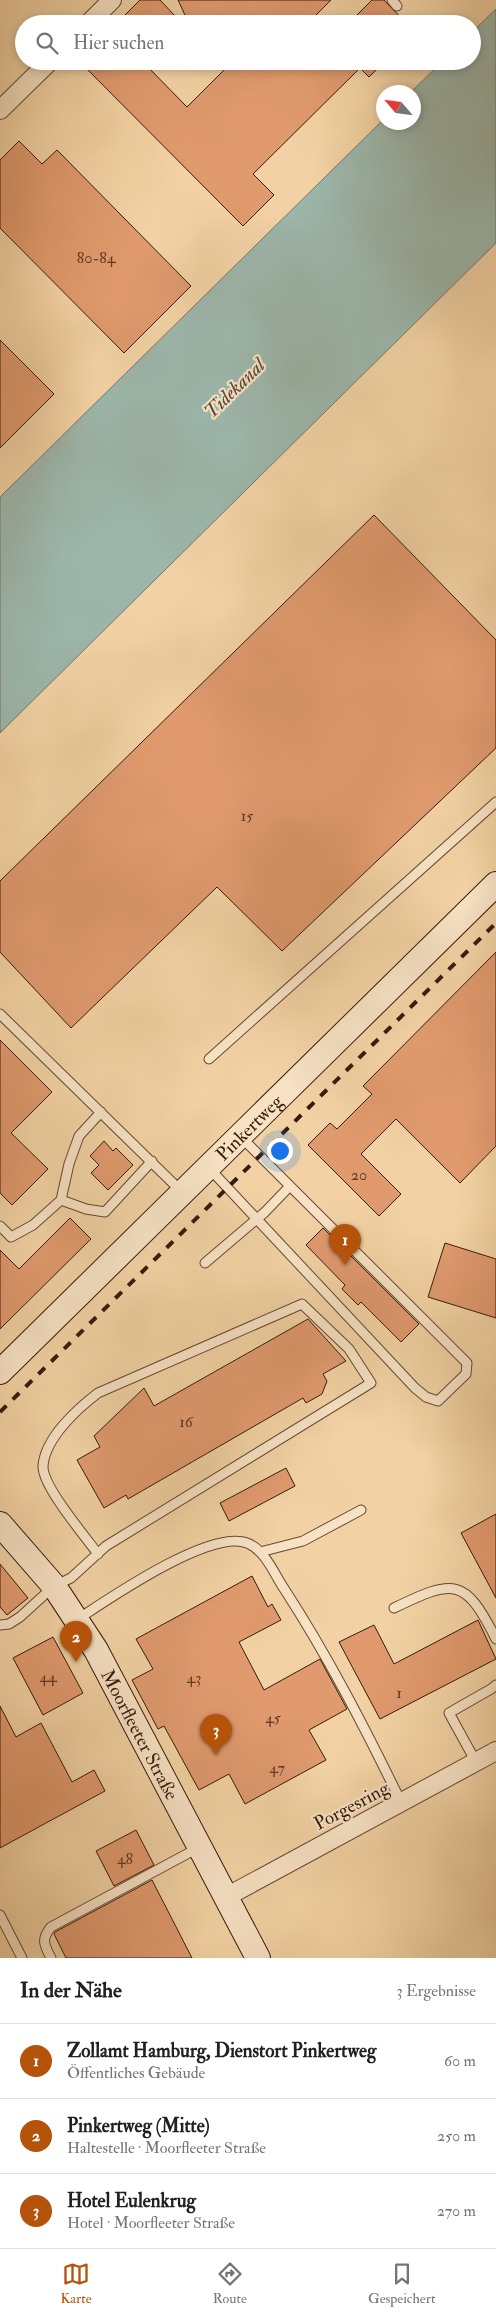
<!DOCTYPE html>
<html lang="de">
<head>
<meta charset="utf-8">
<style>
	:root { --surface:#fff; --page:#f6f6f6; --text:#202124; --muted:#757577; --line:#e0e0e0; --accent:#b45309 }
	body { margin:0; font-family:"IM FELL Double Pica",serif; background:var(--page); color:var(--text) }
	.compass { position:absolute; left:376px; top:85px; width:45px; height:45px; border-radius:50%; background:var(--surface); box-shadow:0 2px 8px #0003; rotate:298deg }
	.you { position:absolute; left:279px; top:1150px; width:18px; height:18px; margin:-12px; border:4px solid #fff; border-radius:50%; background:#1a73e8; box-shadow:0 0 0 8px #1a73e833 }
	.badge { display:grid; place-items:center; width:32px; height:32px; border-radius:50%; background:var(--accent); color:#fff; font-size:16px; font-weight:700 }
	.pin { position:absolute; translate:-50% -41px; filter:drop-shadow(0 1px 2px #0008) }
	.pin::after { content:''; position:absolute; top:26px; width:18px; height:15px; background:inherit; clip-path:polygon(0 0,100% 0,50% 100%) }
	.list { margin:0; padding:0; list-style:none }
	h2 { display:flex; justify-content:space-between; align-items:center; height:65px; margin:0; padding:0 20px; font-size:21px }
	h2 small { font-size:16px; font-weight:400; color:var(--muted) }
	.list li { display:grid; grid-template-columns:32px 1fr auto; gap:15px; align-items:center; box-sizing:border-box; height:75px; padding:0 20px; border-top:1px solid var(--line) }
	.list b { display:block; font-size:19px; white-space:nowrap }
	.list p { margin:0; font-size:16px; white-space:nowrap; color:var(--muted) }
	.list em { font-size:16px; font-style:normal; color:var(--muted) }
	.icon { flex:none; width:28px; height:28px; fill:none; stroke:currentColor; stroke-width:2; stroke-linecap:round; stroke-linejoin:round }
	.map { position:relative; flex:none; width:496px; height:1958px; overflow:hidden }
	.search { position:absolute; background:var(--surface); box-shadow:0 2px 8px #0003; left:15px; right:15px; top:15px; height:55px; display:flex; align-items:center; gap:12px; box-sizing:border-box; padding:0 18px; border-radius:28px; color:var(--muted); font-size:19px }
	.sheet { height:290px; background:var(--surface) }
	nav { display:flex; justify-content:space-around; align-items:center; box-sizing:border-box; height:70px; border-top:1px solid var(--line); background:var(--surface); font-size:14px; color:var(--muted) }
	nav a { display:grid; justify-items:center; gap:2px }
	nav .on { color:var(--accent) }
	.map>svg:first-child { display:block }
</style>
</head>
<body>
<div class="map">
<svg width="496" height="1958" viewBox="0 0 496 1958">
	<rect width="100%" height="100%" fill="#f2d2a4"/>
	<filter id="stains"><feTurbulence type="fractalNoise" baseFrequency=".004" numOctaves="4"/><feColorMatrix values="0 0 0 0 .2 0 0 0 0 .09 0 0 0 0 .02 0 0 0 .5 -.17"/></filter>
	<radialGradient id="worn" r=".72"><stop offset=".6" stop-color="#630" stop-opacity="0"/><stop offset="1" stop-color="#630" stop-opacity=".3"/></radialGradient>
	<path fill="#9cb6ab" stroke="#74786c" d="M496,9V243L0,733V497L383,120L384,122H414V92H411L443,61H472V32Z"/>
	<path fill="#e09a6e" stroke="#371a0d" d="M140,0H160L175,16L167,24H116Z
		M178,0H331L307,24H189Z
		M372,0H384L407,24H348Z
		M79,61H142L187,107L233,61H385L369,77L360,68L253,174L274,195L243,226Z
		M19,141L42,164L57,150L191,286L124,353L0,228V160Z
		M0,340L54,394L0,448Z
		M374,515L496,640V748L282,951L217,887L71,1028L0,952V881Z
		M496,952V1146L460,1183L396,1119L361,1154L401,1194L379,1216L308,1145L330,1123L337,1129L372,1094L363,1086Z
		M0,1040L52,1092L11,1133L48,1169L12,1205L0,1193Z
		M104,1141L113,1151L116,1148L133,1165L108,1190L91,1173L99,1165L90,1156Z
		M70,1218L91,1239L0,1329V1250L19,1269Z
		M323,1228L419,1324L401,1342L361,1302L358,1305L342,1289L345,1285L306,1245Z
		M445,1243L496,1259V1318L428,1297Z
		M308,1319L346,1361L323,1374L327,1381L322,1394L306,1403L303,1398L128,1499L126,1495L104,1508L77,1460L100,1447L94,1436L144,1388L154,1406Z
		M286,1468L295,1486L229,1521L220,1503Z
		M496,1514V1598L461,1533Z
		M0,1564L28,1598L7,1615L0,1607Z
		M252,1576L268,1607L272,1604L281,1620L239,1642L264,1690L320,1659L347,1709L309,1730L326,1760L245,1804L229,1774L199,1790L164,1726L158,1729L132,1680L153,1669L136,1639Z
		M478,1620L496,1659L380,1719L339,1642L374,1625L394,1664Z
		M53,1637L83,1693L43,1715L13,1658Z
		M0,1706L16,1737L41,1723L72,1782L94,1770L105,1791L0,1848Z
		M136,1830L154,1865L114,1886L96,1851Z
		M152,1880L192,1958H66L54,1934L55,1932Z"/>
	<g fill="none" stroke-linecap="round" stroke-linejoin="round">
		<g stroke="#664833" stroke-width="11">
			<path id="lane" d="M392,0L397,6
				M0,1014L182,1192
				M209,1059L496,802
				M208,1167L415,1388L426,1397L438,1401L466,1374L467,1363L241,1137
				M61,1200L86,1209L105,1212L152,1161
				M0,1226L11,1237L33,1225L61,1200L69,1164L79,1136L101,1112
				M205,1263L265,1212L290,1186
				M260,1552L303,1541L361,1510
				M394,1608C454,1579 465,1577 496,1639
				M78,1619C110,1598 210,1529 247,1543C264,1549 274,1573 283,1587C328,1656 365,1728 401,1802
				M0,1625L9,1624L20,1617L54,1586L71,1578L106,1546L371,1383L349,1349L302,1304L98,1393C77,1409 45,1438 43,1466C42,1486 85,1536 98,1554
				M476,1762L449,1713L491,1689L496,1685
				M0,1915L22,1958
				M51,1958C44,1945 41,1939 51,1927L198,1848"/>
		</g>
		<g stroke="#664833" stroke-width="20">
			<path id="street" d="M88,24L112,0
				M0,110L50,61
				M226,1897L496,1751"/>
		</g>
		<g stroke="#371a0d" stroke-width="26">
			<g id="secondary">
				<path id="s1" d="M0,1372L496,884"/>
				<path id="s2" d="M0,1524L54,1586L96,1650L258,1958"/>
			</g>
		</g>
		<use href="#lane" stroke="#f7e2c4" stroke-width="9"/>
		<use href="#street" stroke="#f7e2c4" stroke-width="18"/>
		<use href="#secondary" stroke="#f7e2c4" stroke-width="24"/>
		<path stroke="#371a0d" stroke-width="4" stroke-dasharray="9 9" stroke-linecap="butt" d="M0,1412L496,923"/>
	</g>
	<g text-anchor="middle" stroke-width="4.5" stroke-linejoin="round" paint-order="stroke">
		<g font-size="16" fill="#613a25">
			<text x="96" y="263">80-84</text>
			<text x="247" y="821">15</text>
			<text x="359" y="1180">20</text>
			<text x="186" y="1427">16</text>
			<text x="48" y="1682">44</text>
			<text x="194" y="1683">43</text>
			<text x="399" y="1698">1</text>
			<text x="273" y="1723">45</text>
			<text x="277" y="1773">47</text>
			<text x="125" y="1864">48</text>
		</g>
		<g font-size="19" fill="#371a0d" stroke="#f7e2c4">
			<text dy="7" stroke="none"><textPath href="#s1" startOffset="349">Pinkertweg</textPath></text>
			<text dy="7" stroke="none"><textPath href="#s2" startOffset="254">Moorfleeter Straße</textPath></text>
			<text transform="translate(351 1805) rotate(-28)" y="7">Porgesring</text>
		</g>
		<g font-size="20" font-style="italic" fill="#55493c" stroke="#f7e2c4">
			<text transform="translate(234 388) rotate(-44)" y="7">Tidekanal</text>
		</g>
	</g>
	<rect width="100%" height="100%" filter="url(#stains)"/>
	<rect width="100%" height="100%" fill="url(#worn)"/>
</svg>
<svg class="compass" viewBox="-18 -18 36 36"><path d="M0-13l5 13h-10z" fill="#e53935"/><path d="M0 13l5-13h-10z" fill="#757577"/></svg>
<div class="you"></div>
<div class="pin badge" style="left:345px;top:1265px">1</div>
<div class="pin badge" style="left:76px;top:1662px">2</div>
<div class="pin badge" style="left:216px;top:1755px">3</div>
<div class="search"><svg class="icon" aria-label="search" viewBox="0 0 24 24"><circle cx="10" cy="10" r="6"/><path d="M15 15l6 6"/></svg>Hier suchen</div>
</div>
<section class="sheet">
<h2>In der Nähe<small>3 Ergebnisse</small></h2>
<ul class="list">
<li><span class="badge">1</span><div><b>Zollamt Hamburg, Dienstort Pinkertweg</b><p>Öffentliches Gebäude</p></div><em>60 m</em></li>
<li><span class="badge">2</span><div><b>Pinkertweg (Mitte)</b><p>Haltestelle · Moorfleeter Straße</p></div><em>250 m</em></li>
<li><span class="badge">3</span><div><b>Hotel Eulenkrug</b><p>Hotel · Moorfleeter Straße</p></div><em>270 m</em></li>
</ul>
</section>
<nav>
<a class="on"><svg class="icon" aria-label="map" viewBox="0 0 24 24"><path d="M3 6l6-2 6 2 6-2v14l-6 2-6-2-6 2zM9 4v14M15 6v14"/></svg>Karte</a>
<a><svg class="icon" aria-label="directions" viewBox="0 0 24 24"><path d="M12 3l9 9-9 9-9-9zM9 14v-3h6M13 9l2 2-2 2"/></svg>Route</a>
<a><svg class="icon" aria-label="saved" viewBox="0 0 24 24"><path d="M7 4h10v16l-5-4-5 4z"/></svg>Gespeichert</a>
</nav>
</body>
</html>
